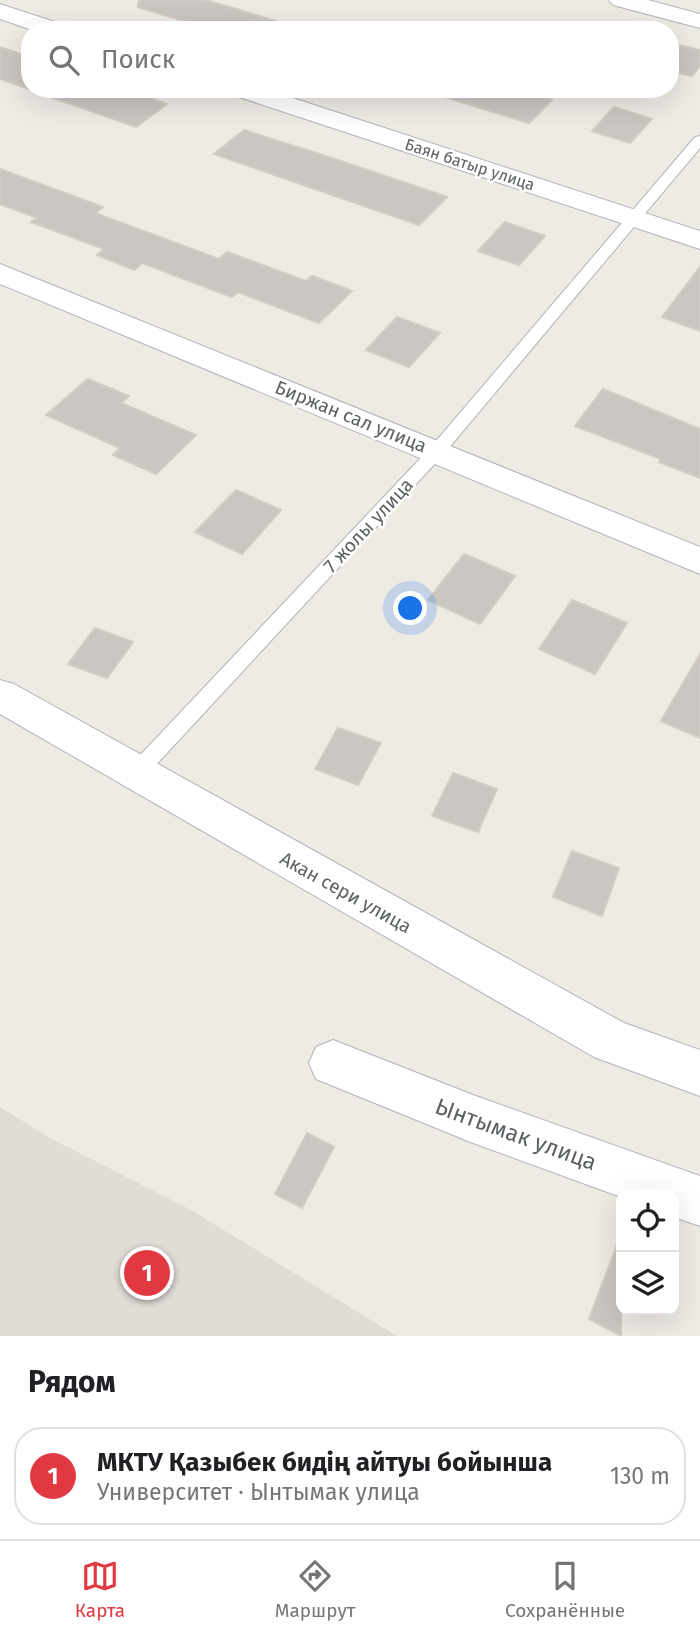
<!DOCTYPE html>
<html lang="ru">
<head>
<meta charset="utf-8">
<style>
	:root { --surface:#fff; --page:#f2f2f2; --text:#202124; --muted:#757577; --line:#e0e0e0; --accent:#e13842 }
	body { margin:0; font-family:"Fira Sans",sans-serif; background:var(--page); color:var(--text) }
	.controls { position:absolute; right:21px; bottom:21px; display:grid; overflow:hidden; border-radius:14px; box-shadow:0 7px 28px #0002 }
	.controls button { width:63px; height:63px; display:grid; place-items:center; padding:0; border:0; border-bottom:2px solid var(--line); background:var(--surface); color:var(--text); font:35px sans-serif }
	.you { position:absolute; left:411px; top:609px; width:24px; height:24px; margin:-18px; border:5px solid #fff; border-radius:50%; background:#1a73e8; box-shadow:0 0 0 10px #1a73e833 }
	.badge { display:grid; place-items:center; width:46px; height:46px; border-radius:50%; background:var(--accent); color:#fff; font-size:23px; font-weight:700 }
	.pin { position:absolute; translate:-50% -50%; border:4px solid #fff; box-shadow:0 2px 7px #0006 }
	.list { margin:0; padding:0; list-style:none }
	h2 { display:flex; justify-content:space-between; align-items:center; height:91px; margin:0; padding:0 28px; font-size:30px }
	h2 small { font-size:23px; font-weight:400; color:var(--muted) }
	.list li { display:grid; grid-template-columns:46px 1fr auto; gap:21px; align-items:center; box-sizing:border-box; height:98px; margin:0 14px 14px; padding:0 14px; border:2px solid var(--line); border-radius:28px }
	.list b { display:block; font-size:26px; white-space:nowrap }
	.list p { margin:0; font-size:23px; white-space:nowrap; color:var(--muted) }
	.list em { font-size:23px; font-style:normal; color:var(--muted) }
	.icon { flex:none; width:38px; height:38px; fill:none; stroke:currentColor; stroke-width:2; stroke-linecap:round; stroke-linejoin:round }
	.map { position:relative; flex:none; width:700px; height:1336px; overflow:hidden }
	.search { position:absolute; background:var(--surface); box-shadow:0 7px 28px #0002; left:21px; right:21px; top:21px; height:77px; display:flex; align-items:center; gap:18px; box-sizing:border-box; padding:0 24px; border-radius:28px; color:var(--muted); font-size:26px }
	.sheet { height:203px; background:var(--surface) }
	nav { display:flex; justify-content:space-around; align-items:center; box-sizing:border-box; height:98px; border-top:2px solid var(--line); background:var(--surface); font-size:19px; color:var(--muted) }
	nav a { display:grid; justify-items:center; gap:4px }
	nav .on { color:var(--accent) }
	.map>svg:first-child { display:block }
</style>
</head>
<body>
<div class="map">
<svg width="700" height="1336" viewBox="0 0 700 1336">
	<rect width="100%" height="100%" fill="#eeebe5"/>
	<path fill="#e1dcd6" d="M0,1107L50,1138L191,1210L397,1336H0Z"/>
	<path fill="#cac6c2" stroke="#d3ccc3" stroke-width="2" d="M139,0H206L282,23L280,30H213L138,7Z
		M670,43L700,50V66L692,76L670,71Z
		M0,47L30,57V89L0,79Z
		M43,89H124L167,104L136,127L42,94Z
		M443,89H518L552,100L529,123L442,96Z
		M614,107L652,119L630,143L592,131Z
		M244,130L332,158L447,197L419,225L214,154Z
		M0,169L103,207L95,213L219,259L227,252L306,281L312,276L352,291L319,323L238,292L232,297L142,263L134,270L97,255L104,249L31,222L37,218L0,204Z
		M505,222L545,236L519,265L478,251Z
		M700,267V331L662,317Z
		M397,317L440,333L409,367L366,350Z
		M88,379L129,396L121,403L196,435L156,474L113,455L120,448L46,415Z
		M603,389L700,429V478L659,462L661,459L575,426Z
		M236,490L281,510L242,554L195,532Z
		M464,554L515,576L480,624L428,600Z
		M572,600L627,623L595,674L539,649Z
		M95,628L133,642L107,678L68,664Z
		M700,654V738L661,721Z
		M338,728L381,743L358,785L315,769Z
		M453,773L497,789L478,832L432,816Z
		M572,851L619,868L602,916L553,897Z
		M307,1133L334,1147L302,1208L275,1194Z
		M619,1240H621V1336L589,1319Z"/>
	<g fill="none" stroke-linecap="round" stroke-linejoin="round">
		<g stroke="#b0b3b6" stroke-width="2">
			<path id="lane" d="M700,136V148L443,455L142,780L135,782L128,780L125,774L128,768L431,447L695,137Z"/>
		</g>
		<g stroke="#b0b3b6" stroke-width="2">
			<path id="street" d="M609,0H648L700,14V28L613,5Z
				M0,4L64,25L68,30H32L0,19Z
				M227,89H265L700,231V249L230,94Z
				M0,264L700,547V574L0,284Z
				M0,680L14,684L624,1023L700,1050V1096L594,1057L0,714Z
				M333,1040L473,1095L700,1176V1226L674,1217V1194H621V1197L473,1143L316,1079L309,1063L316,1047Z"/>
		</g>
		<use href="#lane" fill="#fff" fill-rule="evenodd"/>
		<use href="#street" fill="#fff" fill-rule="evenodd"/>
	</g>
	<g text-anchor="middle" stroke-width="5" stroke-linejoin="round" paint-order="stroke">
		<g font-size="16" fill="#5c6164" stroke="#fff">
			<text transform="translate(470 164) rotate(18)" y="6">Баян батыр улица</text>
		</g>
		<g font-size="19" fill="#5c6164" stroke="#fff">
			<text transform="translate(351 416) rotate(22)" y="7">Биржан сал улица</text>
			<text transform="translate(368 525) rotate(-47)" y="7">7 жолы улица</text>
			<text transform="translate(346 892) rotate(29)" y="7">Акан сери улица</text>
		</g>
		<g font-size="23" fill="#5c6164" stroke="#fff">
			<text transform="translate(516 1134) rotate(20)" y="8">Ынтымак улица</text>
		</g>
	</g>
</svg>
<div class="controls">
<button><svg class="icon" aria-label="locate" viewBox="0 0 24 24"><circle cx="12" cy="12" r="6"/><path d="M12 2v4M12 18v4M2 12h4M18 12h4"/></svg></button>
<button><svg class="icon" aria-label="layers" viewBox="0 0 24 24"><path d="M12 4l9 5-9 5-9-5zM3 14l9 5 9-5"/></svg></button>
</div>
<div class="you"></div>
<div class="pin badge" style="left:147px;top:1273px">1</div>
<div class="search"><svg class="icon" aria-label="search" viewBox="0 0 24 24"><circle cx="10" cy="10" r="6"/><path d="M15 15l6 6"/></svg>Поиск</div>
</div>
<section class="sheet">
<h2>Рядом<small></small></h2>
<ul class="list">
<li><span class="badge">1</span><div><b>МКТУ Қазыбек бидің айтуы бойынша</b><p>Университет · Ынтымак улица</p></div><em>130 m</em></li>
</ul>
</section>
<nav>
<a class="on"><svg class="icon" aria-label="map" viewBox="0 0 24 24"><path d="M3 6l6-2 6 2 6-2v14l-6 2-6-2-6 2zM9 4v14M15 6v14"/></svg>Карта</a>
<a><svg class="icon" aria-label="directions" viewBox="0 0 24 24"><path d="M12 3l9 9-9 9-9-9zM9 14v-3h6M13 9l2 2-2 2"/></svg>Маршрут</a>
<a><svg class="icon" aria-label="saved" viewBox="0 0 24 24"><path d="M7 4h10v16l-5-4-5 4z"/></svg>Сохранённые</a>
</nav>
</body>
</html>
